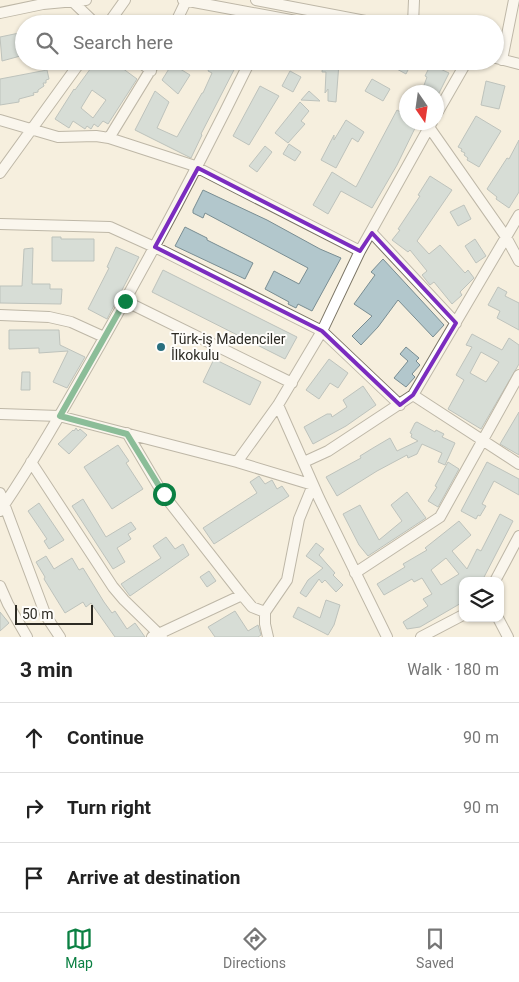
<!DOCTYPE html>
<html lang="en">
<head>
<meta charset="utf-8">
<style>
	:root { --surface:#fff; --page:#f6f6f6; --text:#222; --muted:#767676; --line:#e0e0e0; --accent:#0b8043 }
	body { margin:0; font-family:Roboto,sans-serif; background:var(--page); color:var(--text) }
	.controls { position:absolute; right:15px; bottom:15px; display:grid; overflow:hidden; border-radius:10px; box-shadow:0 1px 4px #0004 }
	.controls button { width:45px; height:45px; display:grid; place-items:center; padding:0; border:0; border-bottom:1px solid var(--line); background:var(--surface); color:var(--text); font:25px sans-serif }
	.compass { position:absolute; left:399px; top:85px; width:45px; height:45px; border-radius:50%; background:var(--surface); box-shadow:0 1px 4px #0004; rotate:167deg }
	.scale { position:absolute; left:15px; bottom:12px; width:78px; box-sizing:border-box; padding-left:5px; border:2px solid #2d2b24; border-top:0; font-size:14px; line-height:18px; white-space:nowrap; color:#2d2b24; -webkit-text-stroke:4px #fefdfa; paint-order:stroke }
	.stop { position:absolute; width:15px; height:15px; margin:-11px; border:4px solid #0b8043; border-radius:50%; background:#fff }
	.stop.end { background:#0b8043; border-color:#fff; box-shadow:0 1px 5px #0008 }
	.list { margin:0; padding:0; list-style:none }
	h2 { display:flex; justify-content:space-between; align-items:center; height:65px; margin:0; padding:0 20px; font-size:21px }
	h2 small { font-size:16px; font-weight:400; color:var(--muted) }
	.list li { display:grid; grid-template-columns:32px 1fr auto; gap:15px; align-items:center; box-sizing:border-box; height:70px; padding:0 20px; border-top:1px solid var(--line) }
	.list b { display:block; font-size:19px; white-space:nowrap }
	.list em { font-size:16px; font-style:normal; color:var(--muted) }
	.icon { flex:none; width:28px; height:28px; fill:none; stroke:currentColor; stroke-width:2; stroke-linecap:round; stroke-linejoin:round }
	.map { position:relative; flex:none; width:519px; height:637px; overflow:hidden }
	.search { position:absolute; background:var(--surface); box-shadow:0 1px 4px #0004; left:15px; right:15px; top:15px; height:55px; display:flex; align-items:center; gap:12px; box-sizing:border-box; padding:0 18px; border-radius:28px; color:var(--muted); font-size:19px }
	.sheet { height:275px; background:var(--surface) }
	nav { display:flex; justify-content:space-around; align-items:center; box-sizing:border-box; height:70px; border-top:1px solid var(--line); background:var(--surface); font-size:14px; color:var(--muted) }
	nav a { display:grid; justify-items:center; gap:2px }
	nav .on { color:var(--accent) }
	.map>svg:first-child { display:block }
</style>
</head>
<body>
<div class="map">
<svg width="519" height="637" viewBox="0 0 519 637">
	<rect width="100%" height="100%" fill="#f6efde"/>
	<path fill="#b2c7cc" stroke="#798d92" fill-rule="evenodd" d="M24,32V55L2,61L0,37Z
		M96,61H121L118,65L137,79L108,124L103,121L98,127L94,124L91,129L87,126L85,129L73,121L69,128L55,119L74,89L75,90ZM92,90L106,100L93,118L81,108Z
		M213,61H226L236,66L201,134L202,135L191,158L135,130L155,91L169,102L157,128L177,137L202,93H203L212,73L208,71Z
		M382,61H406L411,64L406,74Z
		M323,62L339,63L336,102L328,101V89L325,93L326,72H322Z
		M172,64L190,75L178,94L162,80Z
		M430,66L435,68L436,67L449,73L438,95L436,92L423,88L427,77L425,76Z
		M47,70L49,79L46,80V83H43L44,86L38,90V92L33,93L34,95L19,99V102L0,105V79Z
		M290,71L301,77L293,92L282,86Z
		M372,79L390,89L383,101L365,91Z
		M486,81L505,86L499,109L481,105Z
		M260,86L279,96L249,145L233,136Z
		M309,91L320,101L301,100Z
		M300,102L309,111L301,121L305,124L288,143L275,133Z
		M397,110L406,115V123L418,122L397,165L372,208L341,191L328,214L313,205L332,172L356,187Z
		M476,116L501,131L479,167L467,160L468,158L464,155L465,153L461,151L462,149L458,147Z
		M346,120L364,132L358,142L352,138L336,168L321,160L334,135V140Z
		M519,140V192L509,208L496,199L497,197L487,189L507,158L509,159Z
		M289,144L301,152L295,161L283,154Z
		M265,146L272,152L257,172L249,166Z
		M430,176L452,190L417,241L429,254L440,245L465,273L468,270L474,278L460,292L462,295L452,304L434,282L430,285L422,275L427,271L410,250L408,252L392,240L400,230L398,229L420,196L418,195Z
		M203,190L267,220L320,249L341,258L312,311L298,304L296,308L288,304L289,302L265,289L274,271L299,284L308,268L205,213L203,218L193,213V210Z
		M464,205L471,219L458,226L450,212Z
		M185,227L207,238V240L253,263L245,279L175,246Z
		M52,237H61V239H94V261H52Z
		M475,239L486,256L476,263L465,246Z
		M116,247L139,257L107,319L88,309L109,268L107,267Z
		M33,248L32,284H50V289H62L61,304L0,303V286H22L24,249Z
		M383,259L444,325L433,337L398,300L378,327L361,345L352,336L372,316L354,304L375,275L371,272Z
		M163,270L297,337L285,359L152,292Z
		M498,287L507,292L505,296L519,303V330L497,318L500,311L488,305Z
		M9,330H59L60,345L85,357L67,388L53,382L68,351L39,353V348L9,349Z
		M472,334L502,350L509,338L519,345V364L481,429L448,409L464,380L456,375L472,347L466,345ZM481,352L499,362L486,382L470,373Z
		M406,347L419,358L416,361L420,365L412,374L415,377L406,387L394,378L408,361L400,354Z
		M214,359L261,382L250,405L203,382Z
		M329,359L348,373L338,388L330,383L319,399L306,390Z
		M22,372H30V390H21Z
		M363,386L376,405L346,426L313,444L304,427L327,414H331L332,417L347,407L343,400Z
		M519,412V455L500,444Z
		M417,422L435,432L436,430L444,434L442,437L455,443L445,465L438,462L442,453L422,444L417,454L408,458L407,455L377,471L337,496L326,477L361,458L360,456L373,448L390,438L397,451L418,441L411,437L412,434L410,433L415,423Z
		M76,428L78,431L80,429L87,435L69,454L58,444L73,430L74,431Z
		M118,445L129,461L126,463L143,489L112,509L84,467Z
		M448,462L459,469L438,507L428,501L437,487L435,486Z
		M487,462L519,479V495L494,481L482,504L486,506L480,516L478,515L476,519L461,511Z
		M259,476L265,484L272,480L277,489L282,486L289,496L214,544L203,528L257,493L250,482Z
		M407,492L426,518L368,556L359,545L343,514L360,505L379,540L402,521L391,505Z
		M83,499L106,537L131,522L136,529L128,534L131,539L117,548L125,562L113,569L72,506Z
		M39,503L64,540L49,549L44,541L47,539L28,511Z
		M500,514L513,521L482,581H463V602L420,627L407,629L403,622L428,606L423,599L432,594L422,578L414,582L412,579L384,595L377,584L405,567L403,564L427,550L425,548L459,521L471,535L452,551L467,569L477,549L481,551ZM446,558L459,574L441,585L431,570Z
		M166,537L175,549L183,544L189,555L130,596L121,584L161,558L153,546Z
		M316,543L324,549L319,555L335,573L333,575L343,585L336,592L325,580L322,583L319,579L306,597L300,593L308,580L323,568L306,556Z
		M46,556L54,569L72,558L79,570L83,568L104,602L112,613L115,611L127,629L135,623L145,637H115L91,603L86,607L83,602L65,613L44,579L45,577L36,562Z
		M209,571L216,581L207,587L200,577Z
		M326,600L340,605L334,625L328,635L293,617L298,607L320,618Z
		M235,611L248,631L258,625L261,635L258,637H215L208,627Z
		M0,612L9,623L0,631Z"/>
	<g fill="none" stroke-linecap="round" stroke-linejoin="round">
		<g stroke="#7a7464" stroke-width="12">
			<path id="minor" d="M183,0L312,24
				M256,0L381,24
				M72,1L96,24
				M0,13L43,4L86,0
				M108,24L125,0
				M175,24L186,1
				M413,24L414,0
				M496,58L519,64
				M502,60L514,0
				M139,61L151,71
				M436,115L467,61
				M0,120L58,137L96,136L109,138L192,165L360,251
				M429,127L506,237L519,261
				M109,138L156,61
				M0,173L81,61
				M0,224L110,227L163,251L322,331L400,405
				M372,233L456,323
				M125,301L292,383
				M0,315L49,317L71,322L104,337
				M413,395L519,464
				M278,405L319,498L387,637
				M0,414L59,416L237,462L313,485L299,519L287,580L265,612V624L268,637
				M127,433L163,494L242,595L252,607L265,612
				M31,462L113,587L124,600L162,637
				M237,462L278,405L322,331L360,251L432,122
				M304,462L328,451L413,395L519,215
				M0,493L46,616L60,637
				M0,511C36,458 68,401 100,345C153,252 203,157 250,61
				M355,573L440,517L519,375
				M495,581L519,536
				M0,586L8,604L27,637
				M498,618L508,637
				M152,637L242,595
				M421,637L463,615"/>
		</g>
		<use href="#minor" stroke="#fff" stroke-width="10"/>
	</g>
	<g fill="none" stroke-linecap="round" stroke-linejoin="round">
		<path stroke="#0b8043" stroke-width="6" d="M125,301L60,416L127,434L164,494"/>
	</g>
	<path d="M0 0H519V637H0ZM198,168L360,251L372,233L456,323L413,395L400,405L322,331L155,247Z" fill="#f6efde" fill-opacity=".55" fill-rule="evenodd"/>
	<path fill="none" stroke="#7b2cbf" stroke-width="4" stroke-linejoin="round" d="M198,168L360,251L372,233L456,323L413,395L400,405L322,331L155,247Z"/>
	<circle fill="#296f7e" stroke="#fefdfa" stroke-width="2" cx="161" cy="347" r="5"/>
	<g text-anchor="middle" stroke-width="4" stroke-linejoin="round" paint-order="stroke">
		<g font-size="14" fill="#2d2b24" stroke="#fefdfa" text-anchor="start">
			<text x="171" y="344">Türk-iş Madenciler<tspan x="171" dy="16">İlkokulu</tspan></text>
		</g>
	</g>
</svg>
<div class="controls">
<button><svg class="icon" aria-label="layers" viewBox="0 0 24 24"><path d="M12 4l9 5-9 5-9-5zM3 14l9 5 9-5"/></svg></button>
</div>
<svg class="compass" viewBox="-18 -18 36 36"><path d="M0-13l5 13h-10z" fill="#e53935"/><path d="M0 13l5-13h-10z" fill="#767676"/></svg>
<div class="scale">50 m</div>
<div class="stop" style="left:164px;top:494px"></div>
<div class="stop end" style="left:125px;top:301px"></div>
<div class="search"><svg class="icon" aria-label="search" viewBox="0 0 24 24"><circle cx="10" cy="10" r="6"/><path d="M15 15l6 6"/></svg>Search here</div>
</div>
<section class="sheet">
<h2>3 min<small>Walk · 180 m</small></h2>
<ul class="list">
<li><svg class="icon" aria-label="ahead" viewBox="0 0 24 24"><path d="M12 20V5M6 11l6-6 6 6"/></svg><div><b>Continue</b></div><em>90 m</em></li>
<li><svg class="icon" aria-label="right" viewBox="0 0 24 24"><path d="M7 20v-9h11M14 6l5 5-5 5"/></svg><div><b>Turn right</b></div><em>90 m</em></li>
<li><svg class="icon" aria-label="arrive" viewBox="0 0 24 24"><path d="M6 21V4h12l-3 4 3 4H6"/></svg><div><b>Arrive at destination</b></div></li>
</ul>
</section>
<nav>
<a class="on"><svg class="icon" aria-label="map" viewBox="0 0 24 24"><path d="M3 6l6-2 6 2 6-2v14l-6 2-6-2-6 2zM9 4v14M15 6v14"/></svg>Map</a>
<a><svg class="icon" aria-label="directions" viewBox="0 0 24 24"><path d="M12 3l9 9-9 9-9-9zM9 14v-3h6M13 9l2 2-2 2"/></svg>Directions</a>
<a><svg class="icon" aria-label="saved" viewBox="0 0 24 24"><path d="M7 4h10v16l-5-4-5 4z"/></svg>Saved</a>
</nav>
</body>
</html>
